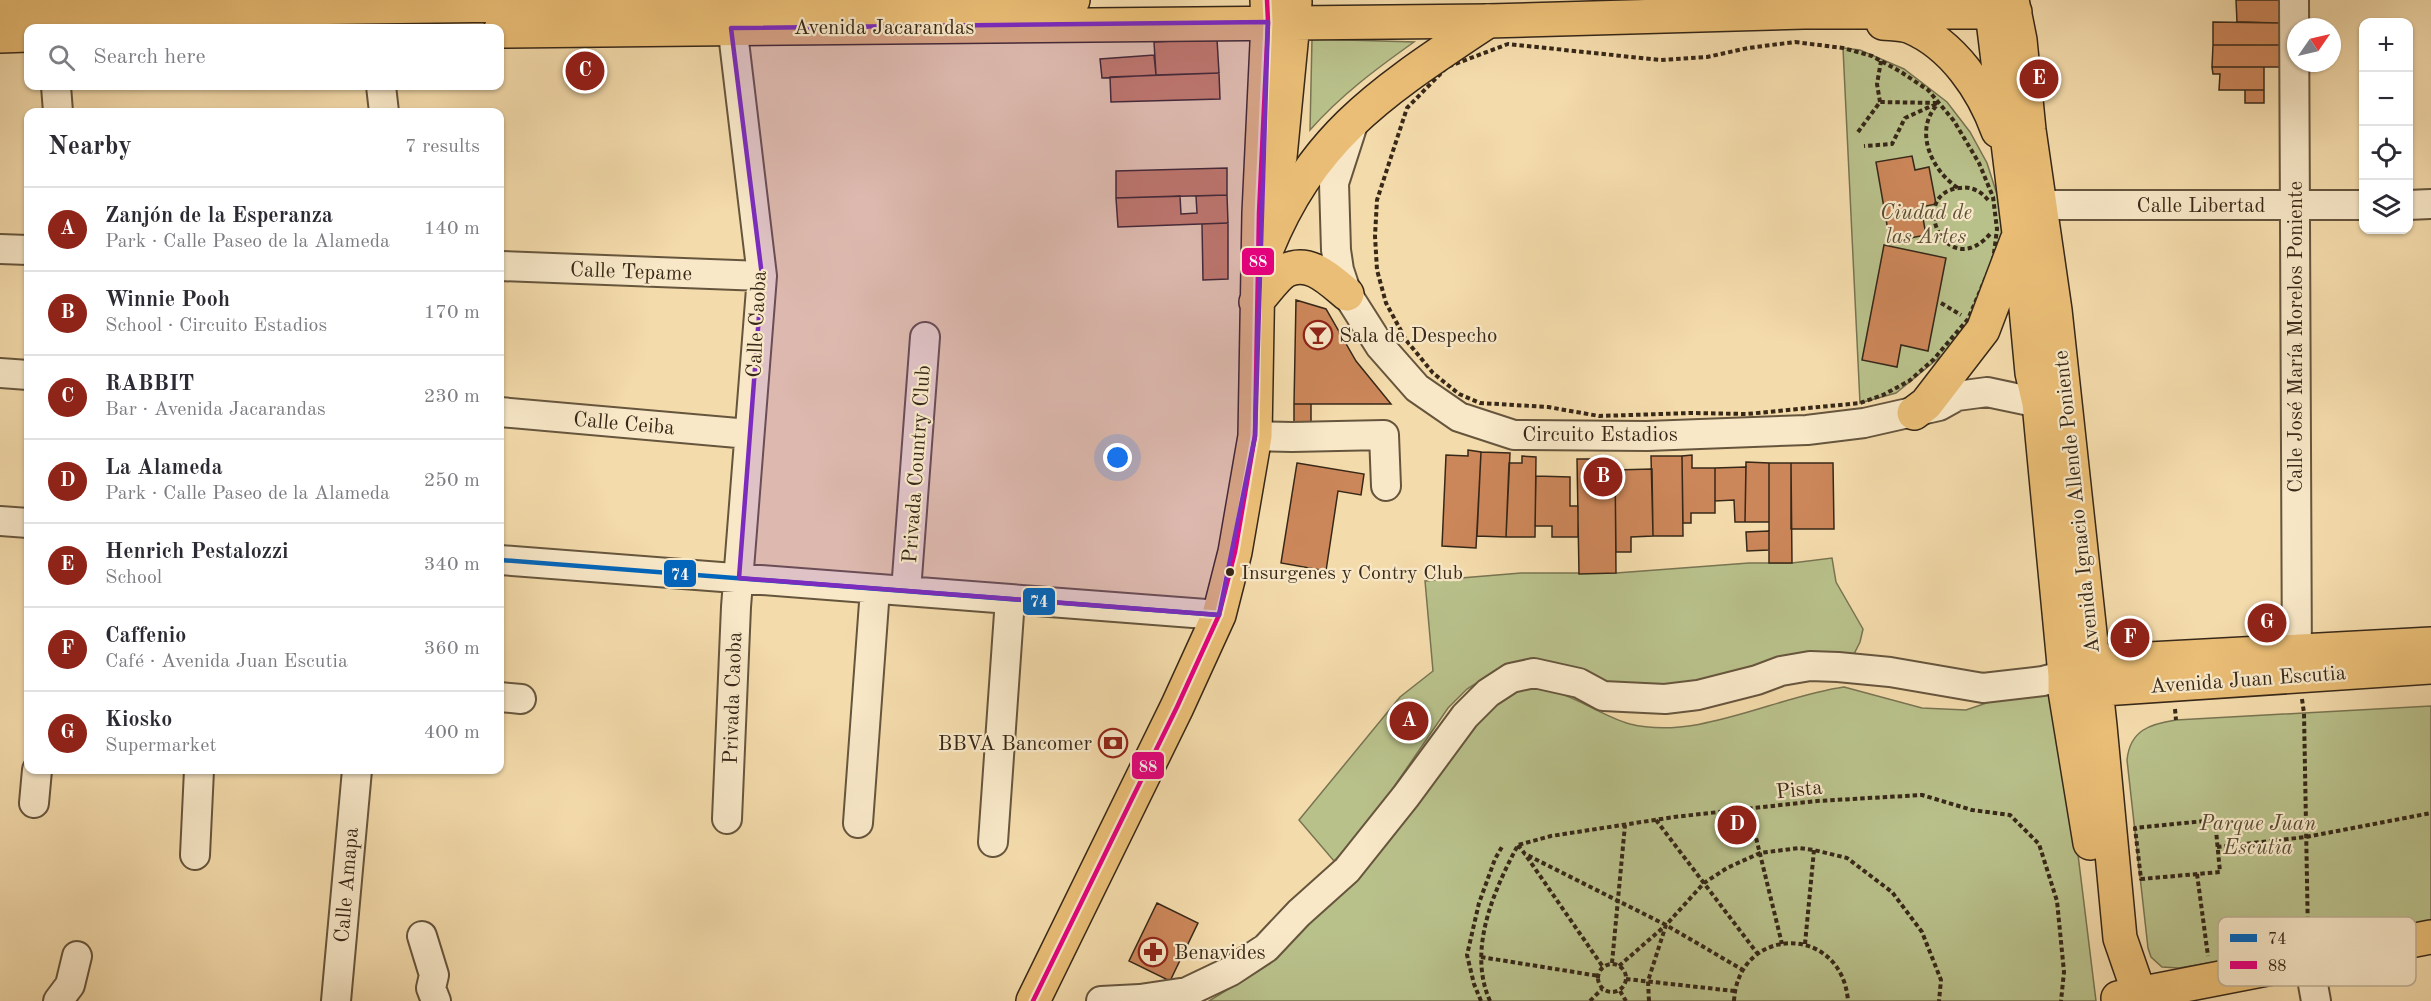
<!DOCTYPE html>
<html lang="en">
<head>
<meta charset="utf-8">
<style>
	:root { --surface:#fff; --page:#f7f7f7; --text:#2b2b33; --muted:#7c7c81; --line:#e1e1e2; --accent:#8f2418 }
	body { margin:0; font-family:"Old Standard TT",serif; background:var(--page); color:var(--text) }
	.controls { position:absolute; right:18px; top:18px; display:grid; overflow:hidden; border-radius:12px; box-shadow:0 2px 4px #0004 }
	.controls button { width:54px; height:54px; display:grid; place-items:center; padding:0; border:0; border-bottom:2px solid var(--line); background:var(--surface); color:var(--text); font:30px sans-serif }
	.compass { position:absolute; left:2287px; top:18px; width:54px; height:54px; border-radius:50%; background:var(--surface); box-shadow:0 2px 4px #0004; rotate:56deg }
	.you { position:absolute; left:1118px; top:458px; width:21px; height:21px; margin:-15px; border:4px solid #fff; border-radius:50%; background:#1a73e8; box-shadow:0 0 0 9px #1a73e833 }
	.badge { display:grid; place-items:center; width:39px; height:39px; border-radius:50%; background:var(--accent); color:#fff; font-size:20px; font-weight:700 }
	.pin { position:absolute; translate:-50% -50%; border:3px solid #fff; box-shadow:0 2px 6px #0006 }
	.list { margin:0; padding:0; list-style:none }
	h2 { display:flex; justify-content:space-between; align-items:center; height:78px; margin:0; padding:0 24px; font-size:26px }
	h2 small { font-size:20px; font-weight:400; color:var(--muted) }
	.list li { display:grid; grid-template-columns:39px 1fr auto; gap:18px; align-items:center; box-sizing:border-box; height:84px; padding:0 24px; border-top:2px solid var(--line) }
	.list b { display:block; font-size:22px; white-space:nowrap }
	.list p { margin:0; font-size:20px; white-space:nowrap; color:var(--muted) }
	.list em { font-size:20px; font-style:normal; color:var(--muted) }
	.icon { flex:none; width:33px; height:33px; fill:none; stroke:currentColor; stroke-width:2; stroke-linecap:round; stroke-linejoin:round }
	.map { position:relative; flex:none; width:2431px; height:1001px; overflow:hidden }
	.search { position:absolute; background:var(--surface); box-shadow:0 2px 4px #0004; left:24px; top:24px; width:480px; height:66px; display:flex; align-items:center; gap:15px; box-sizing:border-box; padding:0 21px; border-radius:12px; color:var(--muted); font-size:22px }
	.panel { position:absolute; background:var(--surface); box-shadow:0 2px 4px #0004; left:24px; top:108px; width:480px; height:666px; border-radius:12px }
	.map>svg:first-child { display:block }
</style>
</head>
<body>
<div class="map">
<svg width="2431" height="1001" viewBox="0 0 2431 1001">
	<rect width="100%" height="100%" fill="#f4dbab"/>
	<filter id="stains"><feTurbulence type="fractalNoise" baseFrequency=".00333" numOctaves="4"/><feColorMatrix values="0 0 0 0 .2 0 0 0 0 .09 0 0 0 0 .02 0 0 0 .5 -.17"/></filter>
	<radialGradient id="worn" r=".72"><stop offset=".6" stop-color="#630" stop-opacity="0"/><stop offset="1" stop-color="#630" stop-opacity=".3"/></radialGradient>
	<path fill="#b9c18b" stroke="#787452" stroke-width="1.5" d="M1312,39L1414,42C1376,69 1341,95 1310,130Z
		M1843,48L1860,50L1904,69L1947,102L1970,132L1987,163L2001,207L2002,239L1984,302L1952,347L1896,393L1860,403Z
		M1832,558L1836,582L1863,629L1860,642L1854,654L1823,657L1673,689L1624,686L1517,665L1489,675L1467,689L1448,708L1363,832L1334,861L1299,820L1400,697L1433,671L1425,581L1521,573H1616L1749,563H1792Z
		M1844,687L1922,708L1966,710L2013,694L2058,692L2096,1001H1209L1258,971L1355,878L1384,847L1497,697C1505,695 1514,690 1523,689C1563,684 1594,714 1630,724C1698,741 1777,696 1844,687Z
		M2431,706V920L2308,946L2179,968L2162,967L2151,957L2148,948L2127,760C2130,730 2150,724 2176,720Z"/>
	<path fill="#cb8659" stroke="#372818" stroke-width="1.5" d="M2236,0H2280V23L2237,22Z
		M2213,22L2280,23L2281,45H2213Z
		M1217,39L1219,73L1156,75L1154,42Z
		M2213,45H2281V67H2212Z
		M1154,55L1156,75L1102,78L1100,59Z
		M2212,67H2264V90H2219L2220,74H2213Z
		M1219,73L1220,99L1111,102L1110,77Z
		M2245,90H2264V103H2245Z
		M1912,156L1915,170L1929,167L1936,204L1921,207L1926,235L1890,242L1876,162Z
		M1227,168V195L1116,198V171Z
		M1227,195L1228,223L1118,227L1116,198L1180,196L1181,214L1197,213L1196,196Z
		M1228,223V279L1203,280L1202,224Z
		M1884,245L1946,258L1928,351L1901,345L1897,367L1862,360Z
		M1296,300L1326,309L1356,361L1391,404H1294Z
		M1294,404H1311V423H1294Z
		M1468,450L1481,452L1476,548L1442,546L1446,455L1468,456Z
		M1481,452L1510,453L1506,537L1477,536Z
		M1692,455V468H1715V513H1691V523H1683L1682,456Z
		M1522,456L1536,457L1535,537H1506L1509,463H1522Z
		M1651,456H1682L1683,536H1653Z
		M1577,459H1615L1616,573L1579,574Z
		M1746,462L1769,463V522H1745Z
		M1297,463L1364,474L1361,495L1338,491L1326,571L1281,563Z
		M1769,463H1791L1792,563H1769Z
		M1791,463H1833L1834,529H1791Z
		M1746,467L1745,522H1735L1734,500L1715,501V468Z
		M1652,469L1653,536L1631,537V552H1616L1615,470Z
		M1536,476L1570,477V506H1578V537H1552V526H1535Z
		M1769,531V550L1747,551L1746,532Z
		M1157,903L1198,923L1170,981L1129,961Z"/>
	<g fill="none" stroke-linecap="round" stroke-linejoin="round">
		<g stroke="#66553d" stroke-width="32">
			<path id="minor" d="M2294,0L2297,672
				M56,86L58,112
				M381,86L384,112
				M1355,118L1334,183L1336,250L1339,270L1347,294L1380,346L1417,388L1459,417L1514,435L1647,436L1807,430L1864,423L1939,406L1957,396L1987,392L2039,403
				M2039,205H2364
				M2408,205L2431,204
				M0,249L28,250
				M500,266L762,276
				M0,373L28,375
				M500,412L749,434
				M1255,436L1292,437L1384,435L1386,486
				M0,521L28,523
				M500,560L1219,615
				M906,591L925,337
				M500,697L521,699
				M34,803L37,770
				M727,819L736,607L762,276L730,8
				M858,823L875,589
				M993,842L1010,599
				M195,855L199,770
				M422,936L434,975L431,988L436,1001
				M58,1001L70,985L77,956
				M336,1001L357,770
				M1101,1001L1140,999L1187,992L1231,971L1266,948L1299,913L1347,870L1406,796L1465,716L1488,693L1511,678L1534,673L1579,683L1603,696L1665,699L1698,695L1757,680L1781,671L1810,666L1838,667L1890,672L1983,688L2043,681L2065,675
				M2316,1001L2312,979L2321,958"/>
		</g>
		<g stroke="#372818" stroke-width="36">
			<path id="major" d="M1995,0L1992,12L2019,233L2032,373L2039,403L2065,675V691L2090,843
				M2012,0L2020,40L2029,130L2055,310L2100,726L2120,938L2139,993L2135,1001
				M0,12L729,2L1073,0
				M1883,23C1892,24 1903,24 1911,27C1953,45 1983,89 1998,131
				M500,31L1488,21L1804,12H2015
				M0,36L28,35
				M1262,204L1280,157L1295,2
				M1914,413L1926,404L1983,330L2017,240
				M2072,671L2093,662L2431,644
				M2073,691L2431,667
				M2118,998L2431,937"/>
		</g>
		<g stroke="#372818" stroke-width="36">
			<path id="highway" d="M1264,256C1311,135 1385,90 1488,21
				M1256,302C1265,293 1275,277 1285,271C1309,258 1330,280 1347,294
				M1033,1001L1177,707L1219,615L1235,552L1255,436L1259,213L1268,22L1267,0"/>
		</g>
		<path stroke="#372818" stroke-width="4" stroke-dasharray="4.5 3" stroke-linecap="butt" d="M1795,42L1843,48L1872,56L1901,72L1928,90L1954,121L1979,163L1993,197L1997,229L1993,261L1968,319L1933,360L1909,381L1883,395L1860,403L1747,414L1691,413L1599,416L1548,407L1480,403L1459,394L1433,373L1406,340L1386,303L1377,270L1375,236L1377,200L1407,108L1447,67L1508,44L1660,60L1707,57L1748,48Z
			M1880,102L1877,84L1881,61
			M1936,106C1914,132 1932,171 1958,188
			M1858,132L1880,102L1938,103L1905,118L1892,144L1864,146
			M1988,200C1981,191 1971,186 1959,188C1906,194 1947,285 1991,233
			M1941,303L1961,315
			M2302,699L2304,713L2308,937
			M2175,709L2176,720
			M1749,809L1782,944
			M1656,820L1757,953
			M2215,820L2220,872L2141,879L2135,828Z
			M1518,845L1525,854L1666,925L1743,970
			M2217,847L2306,837L2431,813
			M1527,857L1603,967
			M2197,874L2208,956
			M1805,944L1814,850
			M1481,957L1599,976
			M1612,963L1625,825
			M1598 978a14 14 0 1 1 28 0a14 14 0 1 1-28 0Z
			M1619,966L1666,925
			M1626,979L1734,991
			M1620,991L1626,1001
			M1481,1001L1474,984L1467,955L1479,903L1495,859L1503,845
			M1490,1001C1467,950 1494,890 1518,845L1551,836L1674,817L1817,801L1922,795L1972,810L2010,815L2039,844L2057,901L2064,972L2061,1001
			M1590,1001L1602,989
			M1649,1001L1648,981L1666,925L1704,883L1727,868L1760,853L1799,848L1814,850L1847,858L1892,892L1922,932L1941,980L1939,1001
			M1734,1001C1738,925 1842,923 1848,1001"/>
		<use href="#minor" stroke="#f8e8c8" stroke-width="28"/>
		<use href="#major" stroke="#eabe76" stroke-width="33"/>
		<use href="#highway" stroke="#eabe76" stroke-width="33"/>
		<g stroke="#f8e8c8" stroke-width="9">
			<path id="bus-1" d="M500,560L1219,615"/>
		</g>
		<g stroke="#f8e8c8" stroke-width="9">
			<path id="bus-2" d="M1033,1001L1177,707L1219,615L1235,552L1255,436L1259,213L1268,22L1267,0"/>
		</g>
		<use href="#bus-1" stroke="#0065bd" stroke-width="4.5"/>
		<use href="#bus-2" stroke="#e5007d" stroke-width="4.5"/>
	</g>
	<path fill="#7b2cbf" fill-opacity="0.2" stroke="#7b2cbf" stroke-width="4.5" stroke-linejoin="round" d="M1268,22L1255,436L1219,615L739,578L762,276L731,28Z"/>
	<defs>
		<g id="bar-ring" transform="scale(1.5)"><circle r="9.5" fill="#f8e8c8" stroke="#8f2418" stroke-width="1.5"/><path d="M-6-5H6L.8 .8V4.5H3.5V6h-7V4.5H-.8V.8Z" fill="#8f2418"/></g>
		<g id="bank-ring" transform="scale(1.5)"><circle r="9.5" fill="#f8e8c8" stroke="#8f2418" stroke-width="1.5"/><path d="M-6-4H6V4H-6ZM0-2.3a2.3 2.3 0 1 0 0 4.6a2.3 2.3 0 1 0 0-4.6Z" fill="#8f2418"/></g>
		<g id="pharmacy-ring" transform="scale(1.5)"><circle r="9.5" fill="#f8e8c8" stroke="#8f2418" stroke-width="1.5"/><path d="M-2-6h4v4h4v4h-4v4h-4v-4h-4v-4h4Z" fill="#8f2418"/></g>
	</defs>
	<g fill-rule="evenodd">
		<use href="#bar-ring" x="1318" y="335"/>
		<use href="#bank-ring" x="1113" y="743"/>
		<use href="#pharmacy-ring" x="1153" y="952"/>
	</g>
	<circle fill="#372818" stroke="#f8e8c8" stroke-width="2" cx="1230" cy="572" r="5"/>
	<g text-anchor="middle" stroke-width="4.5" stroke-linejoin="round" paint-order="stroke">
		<g font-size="20" fill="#372818" stroke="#f8e8c8" text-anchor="start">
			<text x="1241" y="579">Insurgenes y Contry Club</text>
		</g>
		<g font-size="21" fill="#372818" stroke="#f8e8c8">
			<text x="884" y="34">Avenida Jacarandas</text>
			<text x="2201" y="212">Calle Libertad</text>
			<text transform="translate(631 271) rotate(2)" y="7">Calle Tepame</text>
			<text transform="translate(756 324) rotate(-87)" y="7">Calle Caoba</text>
			<text transform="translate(2295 337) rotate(-90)" y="7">Calle José María Morelos Poniente</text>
			<text transform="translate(624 423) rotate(5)" y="7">Calle Ceiba</text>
			<text x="1600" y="441">Circuito Estadios</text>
			<text transform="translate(916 464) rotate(-86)" y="7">Privada Country Club</text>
			<text transform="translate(2076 502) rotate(-96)" y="7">Avenida Ignacio Allende Poniente</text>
			<text transform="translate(2248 679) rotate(-4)" y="7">Avenida Juan Escutia</text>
			<text transform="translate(732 698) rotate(-88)" y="7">Privada Caoba</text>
			<text transform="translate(1799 789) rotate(-6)" y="7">Pista</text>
			<text transform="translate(346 885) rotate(-85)" y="7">Calle Amapa</text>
		</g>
		<g font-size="21" font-style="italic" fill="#584e35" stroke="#f8e8c8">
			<text x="1926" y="219">Ciudad de<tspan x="1926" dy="24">las Artes</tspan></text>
			<text x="2258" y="830">Parque Juan<tspan x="2258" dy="24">Escutia</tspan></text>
		</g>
		<g font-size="21" fill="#372818" stroke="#f8e8c8" text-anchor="start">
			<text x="1339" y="342">Sala de Despecho</text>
			<text x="1092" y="750" text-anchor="end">BBVA Bancomer</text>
			<text x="1174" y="959">Benavides</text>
		</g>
	</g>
	<rect x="2218" y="917" width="198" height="69" rx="9" fill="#f8e8c8" stroke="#beae93" stroke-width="1.5"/>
	<rect x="2230" y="934" width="27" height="8" fill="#0065bd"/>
	<rect x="2230" y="961" width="27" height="8" fill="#e5007d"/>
	<g font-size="16" fill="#372818">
		<text x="2268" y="944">74</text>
		<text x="2268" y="971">88</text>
	</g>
	<g stroke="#f8e8c8" stroke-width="2">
		<rect x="1241" y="247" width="34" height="29" rx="6" fill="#e5007d"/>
		<rect x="663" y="559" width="34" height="29" rx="6" fill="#0065bd"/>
		<rect x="1022" y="587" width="34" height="29" rx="6" fill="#0065bd"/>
		<rect x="1131" y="751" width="34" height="29" rx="6" fill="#e5007d"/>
	</g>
	<g font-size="16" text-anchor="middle" font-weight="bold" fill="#fff">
		<text x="1258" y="267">88</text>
		<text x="680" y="580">74</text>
		<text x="1039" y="607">74</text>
		<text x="1148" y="772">88</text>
	</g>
	<rect width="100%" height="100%" filter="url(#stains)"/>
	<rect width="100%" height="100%" fill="url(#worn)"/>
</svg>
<div class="controls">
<button>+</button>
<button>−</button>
<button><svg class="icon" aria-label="locate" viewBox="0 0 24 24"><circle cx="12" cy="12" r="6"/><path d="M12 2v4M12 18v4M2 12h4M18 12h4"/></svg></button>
<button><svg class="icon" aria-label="layers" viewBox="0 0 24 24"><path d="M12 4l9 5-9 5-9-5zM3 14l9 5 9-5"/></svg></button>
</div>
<svg class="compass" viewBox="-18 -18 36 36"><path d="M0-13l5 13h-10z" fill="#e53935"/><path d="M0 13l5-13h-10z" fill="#7c7c81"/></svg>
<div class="you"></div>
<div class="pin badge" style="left:1409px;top:721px">A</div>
<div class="pin badge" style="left:1603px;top:477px">B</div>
<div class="pin badge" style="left:585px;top:71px">C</div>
<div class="pin badge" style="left:1737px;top:825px">D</div>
<div class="pin badge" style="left:2039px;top:79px">E</div>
<div class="pin badge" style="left:2130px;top:638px">F</div>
<div class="pin badge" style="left:2267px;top:623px">G</div>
<div class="search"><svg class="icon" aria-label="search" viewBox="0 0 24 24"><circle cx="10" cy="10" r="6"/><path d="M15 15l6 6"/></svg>Search here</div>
<section class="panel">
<h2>Nearby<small>7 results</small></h2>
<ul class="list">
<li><span class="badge">A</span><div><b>Zanjón de la Esperanza</b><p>Park · Calle Paseo de la Alameda</p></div><em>140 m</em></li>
<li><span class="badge">B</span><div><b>Winnie Pooh</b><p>School · Circuito Estadios</p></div><em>170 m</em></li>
<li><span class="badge">C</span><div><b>RABBIT</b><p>Bar · Avenida Jacarandas</p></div><em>230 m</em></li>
<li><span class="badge">D</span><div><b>La Alameda</b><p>Park · Calle Paseo de la Alameda</p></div><em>250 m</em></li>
<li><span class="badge">E</span><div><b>Henrich Pestalozzi</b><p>School</p></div><em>340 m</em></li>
<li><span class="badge">F</span><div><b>Caffenio</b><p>Café · Avenida Juan Escutia</p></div><em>360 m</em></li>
<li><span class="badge">G</span><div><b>Kiosko</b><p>Supermarket</p></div><em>400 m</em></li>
</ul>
</section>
</div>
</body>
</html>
